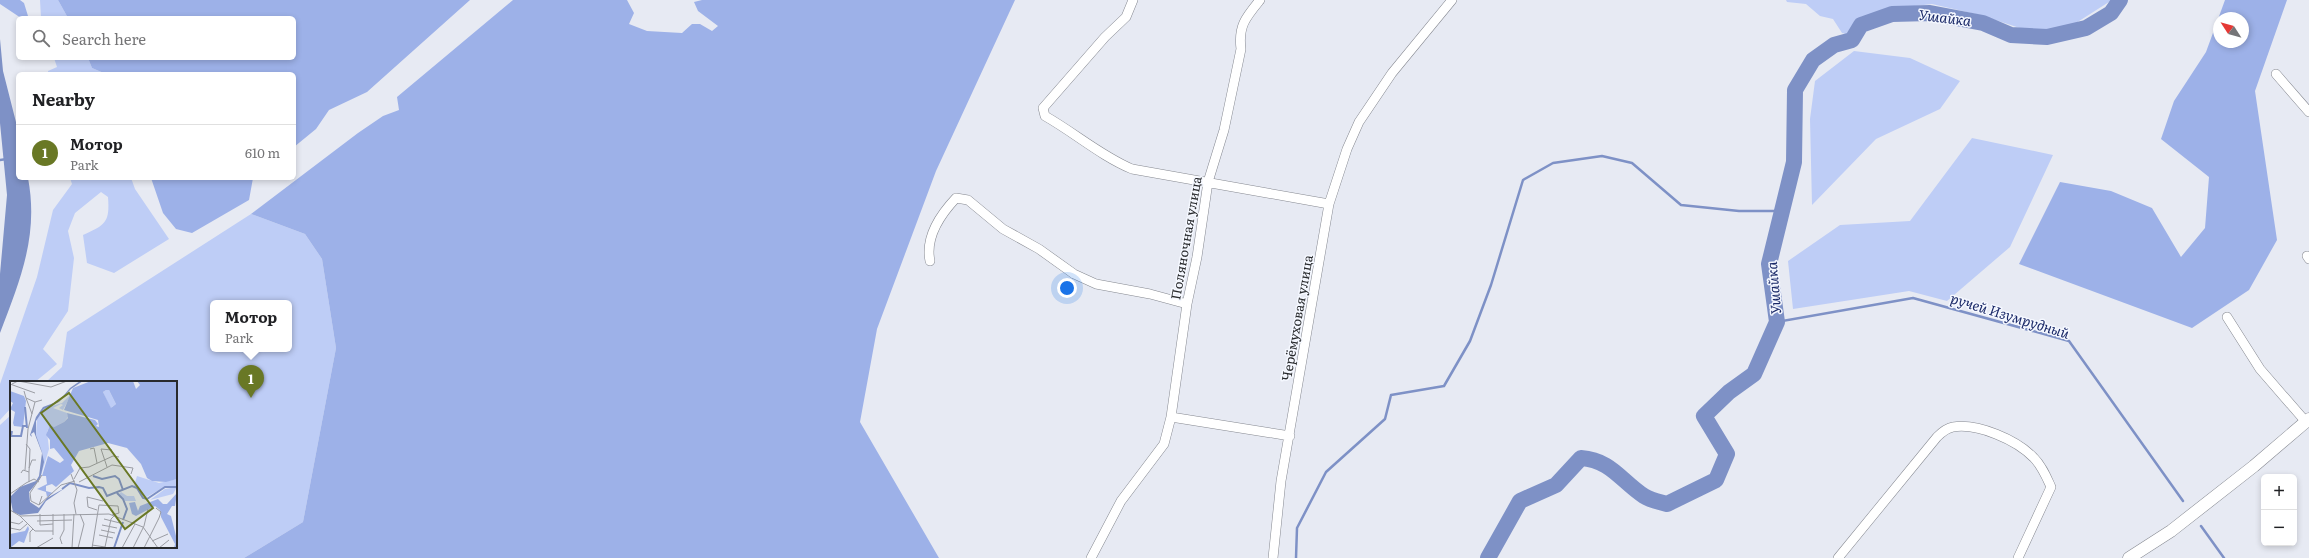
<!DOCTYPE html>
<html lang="en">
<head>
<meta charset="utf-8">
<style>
	:root { --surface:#fff; --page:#f2f2f2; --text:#202124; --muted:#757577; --line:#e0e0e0; --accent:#697825 }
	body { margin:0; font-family:Literata,serif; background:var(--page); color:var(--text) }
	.controls { position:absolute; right:12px; bottom:12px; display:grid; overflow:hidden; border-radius:6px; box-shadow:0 2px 6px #0003 }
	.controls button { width:36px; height:36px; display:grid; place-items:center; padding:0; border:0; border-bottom:1px solid var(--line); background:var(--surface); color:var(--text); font:20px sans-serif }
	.compass { position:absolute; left:2213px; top:12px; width:36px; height:36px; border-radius:50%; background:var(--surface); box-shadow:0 2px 6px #0003; rotate:306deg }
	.you { position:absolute; left:1067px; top:288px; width:14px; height:14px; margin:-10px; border:3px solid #fff; border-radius:50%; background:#1a73e8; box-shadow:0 0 0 6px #1a73e833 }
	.badge { display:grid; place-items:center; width:26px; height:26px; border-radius:50%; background:var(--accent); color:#fff; font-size:13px; font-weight:700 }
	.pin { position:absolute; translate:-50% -33px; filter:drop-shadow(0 1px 2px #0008) }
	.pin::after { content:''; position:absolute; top:21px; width:14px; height:12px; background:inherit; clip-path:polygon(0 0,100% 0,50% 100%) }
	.popup { position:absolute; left:210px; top:300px; width:82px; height:52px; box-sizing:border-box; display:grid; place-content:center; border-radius:6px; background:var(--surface); filter:drop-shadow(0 1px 3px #0005); font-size:13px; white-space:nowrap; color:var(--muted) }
	.popup b { font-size:15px; color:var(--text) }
	.popup::after { content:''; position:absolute; left:50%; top:100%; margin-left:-8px; border:8px solid transparent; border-top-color:var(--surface) }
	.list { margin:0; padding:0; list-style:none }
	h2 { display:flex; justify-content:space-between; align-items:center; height:52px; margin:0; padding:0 16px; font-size:17px }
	h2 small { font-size:13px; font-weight:400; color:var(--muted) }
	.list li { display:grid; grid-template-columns:26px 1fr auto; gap:12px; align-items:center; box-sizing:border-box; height:56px; padding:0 16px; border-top:1px solid var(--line) }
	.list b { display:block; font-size:15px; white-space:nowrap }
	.list p { margin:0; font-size:13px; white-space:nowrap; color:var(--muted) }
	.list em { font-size:13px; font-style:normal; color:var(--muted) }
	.icon { flex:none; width:22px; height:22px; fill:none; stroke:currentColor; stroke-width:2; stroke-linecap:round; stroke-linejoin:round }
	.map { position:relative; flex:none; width:2309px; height:558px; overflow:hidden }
	.search { position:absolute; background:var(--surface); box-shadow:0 2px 6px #0003; left:16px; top:16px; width:280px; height:44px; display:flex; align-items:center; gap:10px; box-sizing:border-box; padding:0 14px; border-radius:6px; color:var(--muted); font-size:15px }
	.panel { position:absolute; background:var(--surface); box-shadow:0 2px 6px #0003; left:16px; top:72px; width:280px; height:108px; border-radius:6px }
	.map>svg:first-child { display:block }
</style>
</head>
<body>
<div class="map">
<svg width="2309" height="558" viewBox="0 0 2309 558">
	<rect width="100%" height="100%" fill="#e7eaf3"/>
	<path fill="#becdf6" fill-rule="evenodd" d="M40,0H58L68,18H41Z
		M1786,0H2112L2076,23L2055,30L2029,31L1980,15L1932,4L1890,9L1861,17L1851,35L1842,33L1833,19L1820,16L1806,4L1787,2Z
		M1854,51L1910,58L1960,81L1940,109L1876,139L1812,205L1810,119L1815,81Z
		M54,58H88L92,68L106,74H48V71L57,67Z
		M1972,138L2053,155L2010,247L1947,301L1909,291L1793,309L1788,261L1840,225L1910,221Z
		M70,178H131L135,189L169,239L114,273L87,263L83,235C105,225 110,223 108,197L101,192L75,213L68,231L74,258L68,311L43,349L57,364L35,382H11V408L0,420V384L37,277L53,210L72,184Z
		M251,214L305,234L322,259L336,348L303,522L244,558H0V425L11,415V547H176V382H46L62,367L67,332ZM213,303H289V349H213Z"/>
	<path fill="#9db1e8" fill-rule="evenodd" d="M0,0H20L24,3L28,16L21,18L0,4Z
		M58,0H470L367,92L329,110L316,129L294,147V74H106L92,68L88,58H294V18H68Z
		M513,0H627L634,13L629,24L647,31L682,33L692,24H700L712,31L718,26L698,11L694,2L702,0H1015L936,171L877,329L860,422L939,558H244L303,522L336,348L322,259L305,234L251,214L358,133L383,116L399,110L397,97Z
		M2225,0H2287L2255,91L2277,240L2249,290L2192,328L2019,264L2060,182L2111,191L2152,208L2181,257L2205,228L2209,177L2161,139L2174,101L2206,52ZM2219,18H2243V42H2219Z
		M151,178H253L249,200L192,233L176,229L163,213Z"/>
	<path fill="#7e91c6" d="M0,39L3,71L18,130V178H28C39,236 20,280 0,333V274L7,195L0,123Z"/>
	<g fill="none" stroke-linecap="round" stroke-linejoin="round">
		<path stroke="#7e91c6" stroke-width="2.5" d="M0,160L7,159
			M1777,322L1913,298L2069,341L2183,501
			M2201,526L2224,558
			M1296,558L1297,528L1326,472L1385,419L1391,395L1444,386L1470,341L1491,285L1523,180L1553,163L1602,156L1632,163L1681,205L1739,211H1784"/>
		<path stroke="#7e91c6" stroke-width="16" d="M1488,558L1520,501L1556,485L1581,458C1611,460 1621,481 1644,496C1650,500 1660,502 1667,504L1716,480L1727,454L1704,416L1729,392L1754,374L1777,322L1769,264L1794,162L1795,90L1813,60L1834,45L1852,40L1861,25L1892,14L1930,13L1983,23L2011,35L2047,37L2086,28L2111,13L2120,0"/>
		<g stroke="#858890" stroke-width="10">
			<path id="minor" d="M1133,0L1126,17L1105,37L1043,108L1045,116C1075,133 1101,156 1132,169L1329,204
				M2276,74L2309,112
				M2307,256L2309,259
				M930,261C925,237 940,215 956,198L968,200L1003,229L1039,249L1074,274L1096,284L1150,294L1187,304
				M2227,317L2260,369L2306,422
				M1171,417L1290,436
				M1091,558L1121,501L1164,444L1171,417L1187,304L1197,257L1208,182L1224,130L1241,49C1238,26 1246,17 1260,0
				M1273,558L1281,481L1329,204L1347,149L1359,122L1392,73L1452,0
				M1838,558L1937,437C1941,433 1947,428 1953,427C1978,423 2017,440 2034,458C2042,466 2046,476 2051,487L2018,558"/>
		</g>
		<g stroke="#858890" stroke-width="13">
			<path id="tertiary" d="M2129,558L2171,531L2254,466L2309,419"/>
		</g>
		<use href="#minor" stroke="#fff" stroke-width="9"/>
		<use href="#tertiary" stroke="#fff" stroke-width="12"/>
	</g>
	<g text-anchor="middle" stroke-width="3" stroke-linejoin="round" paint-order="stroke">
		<g font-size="13" fill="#282a2d" stroke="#f5f8ff">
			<text transform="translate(1186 238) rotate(-80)" y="5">Поляночная улица</text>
			<text transform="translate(1297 318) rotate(-80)" y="5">Черёмуховая улица</text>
		</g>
		<g font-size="14" font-style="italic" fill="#1a2968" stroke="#f5f8ff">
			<text transform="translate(1945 18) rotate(7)" y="5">Ушайка</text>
			<text transform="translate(1774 288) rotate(-95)" y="5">Ушайка</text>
			<text transform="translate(2010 316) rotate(17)" y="5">ручей Изумрудный</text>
		</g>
	</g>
	<g transform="translate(10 381)">
		<rect width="167" height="167" fill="#e7eaf3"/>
		<path d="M96,9H99L106,23L102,26L103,30L102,37L95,34H99V28L102,30L93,11ZM62,12L53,29L49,27L53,24L51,23L43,27L57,32L58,36L54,41L44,46L40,44L37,51L39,68L30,98L33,74L26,54L27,38L35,27L52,22ZM127,95L149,102L167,98V105L154,106L135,117L124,105ZM167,106L163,113L140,119L155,108ZM111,111L117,115H124L126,120H115L109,113Z" fill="#becdf6"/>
		<path d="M81,0H123L126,8L130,4L127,0H167V98L156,101L142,100L137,97L131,83L117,67L98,62L69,70L61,84L64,90L46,106L42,103L36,105V110L43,112L37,116L36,111L27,108L37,103L36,95H32L38,75L50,82L54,79L44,67L40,68V59L36,54L40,44L44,46L54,41L58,37L57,32L85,39L88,43L86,45L89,46L88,39L54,29L63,7ZM96,9H99L106,23L101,27L93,11ZM0,10L14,15L16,20L13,46L4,45L3,42L5,31L0,28L3,22L0,20ZM167,112L165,125H162L157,133L161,135L167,159V166L164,167L165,163L151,136L150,129L145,125L126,135L122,133L119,122L125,121L128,130L130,125L148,118L153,123H157ZM18,145L19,148L14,162L9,160L0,167V153L15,150Z" fill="#9db1e8" fill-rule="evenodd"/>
		<path d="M70,0H73L61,8L49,21L34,28L26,40V54L32,71L34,81L30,98L19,111L20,121L29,127L37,117L55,107L36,120L28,132L10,134L3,131L0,116L10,106L26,100L29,95L32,72L24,51L21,53L22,56L20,54L26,36L33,26L49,20L60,7Z" fill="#7e91c6"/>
		<path fill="none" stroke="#7e91c6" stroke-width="2" d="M15,26L17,47M2,50L1,55H11L13,45H16M83,95L92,98L105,95L109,98L113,109M52,108L60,102L79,107L89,106L93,107L97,115L122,105L127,107L133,117L137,118L155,106H167M107,112L113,118L117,128L113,139M104,167L113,141"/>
		<path fill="none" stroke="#9b9da4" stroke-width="1" d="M0,3L25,12M2,3L8,0L41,6L57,0M14,10L16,17L25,21L32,19M16,17L22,33M16,63L20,68L19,91M80,68L84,67L87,82M97,86L91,68L102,69M19,87L22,79H26M15,89L18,48L25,21M11,92L13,89L19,91V101M61,93L67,109L64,122L66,133M64,98L70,87L79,86L103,75L109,76M69,101L102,84L123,87L121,93M0,113L16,102L24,98L29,101M32,115L29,124L21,120L20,112L32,94M29,124L51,104L65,100M0,129L10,135L99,133L133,146L148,167M87,129L78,126L77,116L93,120M30,133V144L43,143M43,133V154M10,135L25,150H43M94,138L110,142M27,140L62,139M0,141L9,143L13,140M92,144L107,147M0,147L10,149L17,143M91,149L105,152M89,154L103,157M142,160L158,153M20,161V151L23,148M52,163L50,157L54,149V133M82,164L95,166L101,138L104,135M26,167L43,157M62,167L64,133M68,167L74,143L70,133M82,167L89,124L108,125L109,132L102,134M112,167L125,143M123,167L134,145L138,128M134,167L149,137L151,131L146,127M149,167L159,159"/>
		<path fill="#697825" fill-opacity="0.15" stroke="#697825" stroke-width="2" d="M59,12L143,127L115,148L31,32Z"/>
		<rect width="167" height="167" fill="none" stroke="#282a2d" stroke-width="2"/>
	</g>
</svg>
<div class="controls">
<button>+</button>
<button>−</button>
</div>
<svg class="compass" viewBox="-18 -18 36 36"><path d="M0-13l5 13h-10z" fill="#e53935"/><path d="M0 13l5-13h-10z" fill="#757577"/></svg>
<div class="you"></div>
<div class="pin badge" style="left:251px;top:398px">1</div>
<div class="popup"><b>Мотор</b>Park</div>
<div class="search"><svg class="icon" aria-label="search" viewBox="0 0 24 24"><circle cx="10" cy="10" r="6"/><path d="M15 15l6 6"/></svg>Search here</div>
<section class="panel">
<h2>Nearby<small></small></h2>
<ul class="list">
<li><span class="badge">1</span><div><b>Мотор</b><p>Park</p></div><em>610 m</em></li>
</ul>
</section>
</div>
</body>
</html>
